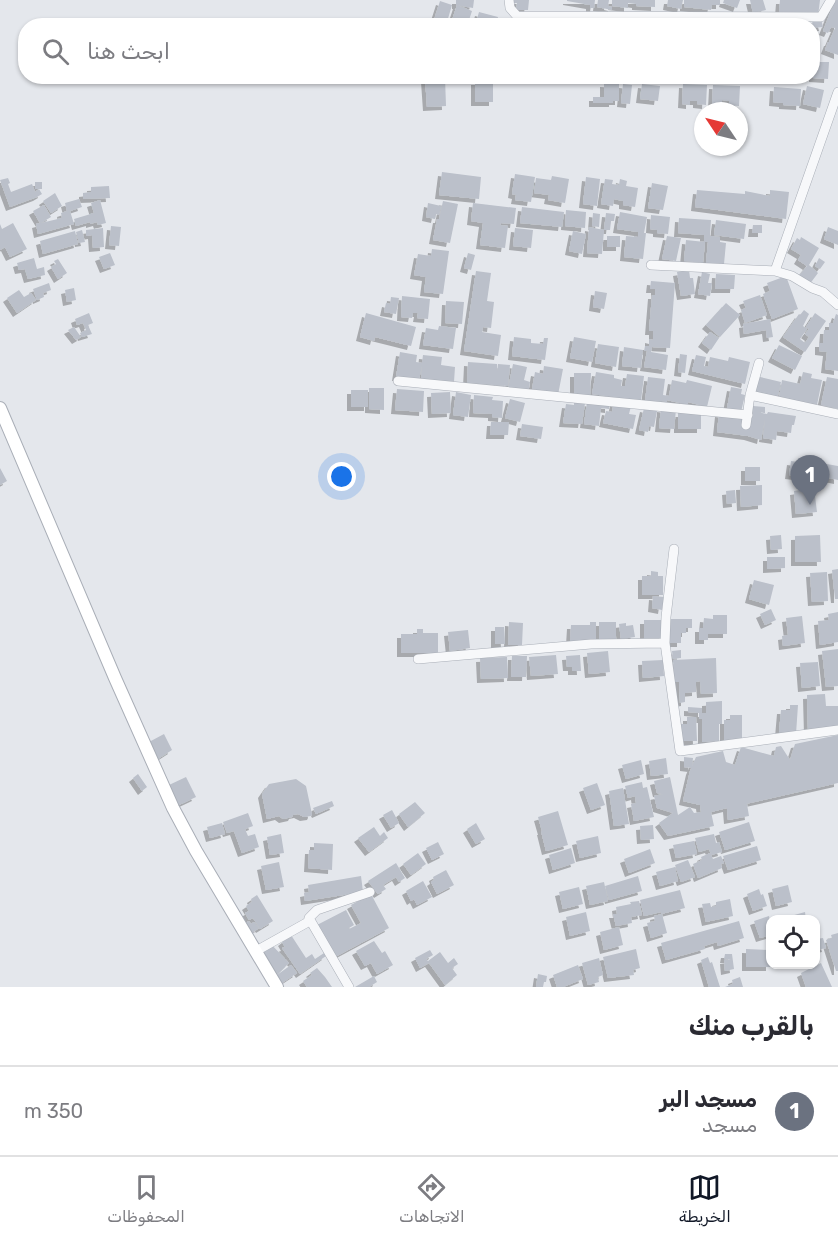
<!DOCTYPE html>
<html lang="ar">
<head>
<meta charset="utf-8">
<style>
	:root { --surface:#fff; --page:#f7f7f7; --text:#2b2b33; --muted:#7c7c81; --line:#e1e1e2; --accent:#111827 }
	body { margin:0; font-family:Rubik,Vazirmatn,sans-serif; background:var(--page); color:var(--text); direction:rtl }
	.controls { position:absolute; right:18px; bottom:18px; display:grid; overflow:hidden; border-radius:12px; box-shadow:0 2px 4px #0004 }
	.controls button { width:54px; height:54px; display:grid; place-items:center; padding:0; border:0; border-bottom:2px solid var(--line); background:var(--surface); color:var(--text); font:30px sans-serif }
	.compass { position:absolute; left:694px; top:102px; width:54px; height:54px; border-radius:50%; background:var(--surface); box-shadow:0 2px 4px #0004; rotate:305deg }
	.you { position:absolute; left:342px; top:477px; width:21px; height:21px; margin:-15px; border:4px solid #fff; border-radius:50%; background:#1a73e8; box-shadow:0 0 0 9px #1a73e833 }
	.badge { display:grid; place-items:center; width:39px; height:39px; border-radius:50%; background:var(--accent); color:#fff; font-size:20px; font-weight:700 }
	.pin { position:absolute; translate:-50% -50px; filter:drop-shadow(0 2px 3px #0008) }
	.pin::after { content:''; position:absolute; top:32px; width:21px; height:18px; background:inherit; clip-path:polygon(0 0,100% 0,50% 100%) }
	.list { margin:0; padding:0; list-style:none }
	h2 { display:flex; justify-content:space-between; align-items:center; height:78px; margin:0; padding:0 24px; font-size:26px }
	h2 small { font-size:20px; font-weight:400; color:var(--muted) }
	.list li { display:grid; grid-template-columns:39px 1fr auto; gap:18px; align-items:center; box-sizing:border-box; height:90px; padding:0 24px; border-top:2px solid var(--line) }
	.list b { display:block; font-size:22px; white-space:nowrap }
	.list p { margin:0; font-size:20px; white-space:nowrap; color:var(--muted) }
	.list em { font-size:20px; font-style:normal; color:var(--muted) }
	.icon { flex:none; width:33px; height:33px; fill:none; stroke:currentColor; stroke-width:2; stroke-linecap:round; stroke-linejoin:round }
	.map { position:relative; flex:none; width:838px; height:987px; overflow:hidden; direction:ltr }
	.search { position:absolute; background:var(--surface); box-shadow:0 2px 4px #0004; left:18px; right:18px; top:18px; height:66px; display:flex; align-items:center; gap:15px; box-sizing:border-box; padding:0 21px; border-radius:24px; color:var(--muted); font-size:22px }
	.sheet { height:168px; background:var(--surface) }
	nav { display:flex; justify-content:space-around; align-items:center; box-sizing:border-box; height:84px; border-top:2px solid var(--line); background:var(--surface); font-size:16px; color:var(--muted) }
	nav a { display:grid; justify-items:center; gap:3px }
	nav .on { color:var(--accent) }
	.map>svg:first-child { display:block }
</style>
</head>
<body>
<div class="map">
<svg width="838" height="987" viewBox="0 0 838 987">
	<defs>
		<filter id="shadow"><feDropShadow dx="-4" dy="4" stdDeviation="0" flood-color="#0004"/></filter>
	</defs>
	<rect width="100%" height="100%" fill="#e4e7ec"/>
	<path fill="#bbc0ca" filter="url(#shadow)" d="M456,0H474L473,8L456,5Z
		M513,0H529L528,10H516L517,3H513Z
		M567,0H595L594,8H590V5L567,1Z
		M598,0H609L608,6L612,7V10L597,7Z
		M612,0H655V7L636,6V4L628,3V8L612,6Z
		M668,0H683L681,9L667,6Z
		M684,0H720V5H712L711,10L684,7Z
		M724,0H740L737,8L723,3Z
		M750,0H763L766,10L753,13Z
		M780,0H820L818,16L779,12Z
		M835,0H838V55L825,50L828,42H829L835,28L831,27L828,33L823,31Z
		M440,1L452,5L447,22L439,19L440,20L438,25L441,20L445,22L443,26H418L419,20L433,23Z
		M457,5L472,11L467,26H458L451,23Z
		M479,12L498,17L496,26H475Z
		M598,19L625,21V26H598Z
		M821,19L823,27L813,28L812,20Z
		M532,20L555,23V26H520L521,21L532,23Z
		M698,21H719V26H698Z
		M813,62H829L828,79L813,78Z
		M671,76H693V80L671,78Z
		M445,77L446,106L427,107L425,78Z
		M475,81H493V102H475Z
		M604,83L619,84V101H613V103H593V97H604Z
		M623,84L632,85L630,104L621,103Z
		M642,84L660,86L658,101L640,99Z
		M683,84L707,85L706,105L697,104V101H690V105L682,104Z
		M713,85L740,86L739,106L729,105V101L722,100V106L712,105Z
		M807,86L824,90L820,108L803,104Z
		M774,87L801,89L800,106L783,105V103L773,102Z
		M442,172L481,177L479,199L439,195Z
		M515,174L535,177L531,202L515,200L516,195L512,194Z
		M552,176L569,179L565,203L548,200L549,195L534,193L536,178L551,180Z
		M586,177L600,179L597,206L583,204Z
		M8,178L10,183L8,184L11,192L32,184L35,192L39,189H35V182H42V189H39L42,194L37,197L10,207L0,180Z
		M605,179L613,180L612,184L619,185L620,179L627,181L626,186L638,188L635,207L623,205V201L614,199L613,206L601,204Z
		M652,183L668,186L663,210L648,208Z
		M109,186L110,198L83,199V193L91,192V187Z
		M697,190L745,194V191L770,196V190L789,192L786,219L695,207Z
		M55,193L62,206L51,213L43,201Z
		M79,199L82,207L70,211L74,224L38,234L36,224L40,223L33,211L44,205L51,217L41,223L62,218L61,213L67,211L65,203Z
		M100,200L106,223L98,225L97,222L90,224V222L76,226L74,219L94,213L91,203Z
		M443,201L458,204L450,243L433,240L437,219H439Z
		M428,203L441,206L439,215L436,214L435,219L426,217Z
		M473,203L516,208L514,224L501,223L500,225L508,226L505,248L480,245L483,223L471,221Z
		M522,207L564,212L562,227L520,223Z
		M566,210L586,212L585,228L565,226Z
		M620,212L647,217L644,233H646L643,259L624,257L626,236L638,237V232L617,229Z
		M593,213L600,214L599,227L592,226Z
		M606,213L615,214L614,221H611L610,230H604Z
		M651,215L670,217L668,234L657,233V230L650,229Z
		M679,218L711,220L710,236L720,237V242L726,243L724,264L706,263L708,242H704V235L678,233Z
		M716,220L746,224L744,239L714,235Z
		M13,223L27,249L10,257L5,247L0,250V224L2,229Z
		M753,225H762V233H752Z
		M111,226L121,227L119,246L109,245Z
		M589,227L604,230L602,254L587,253Z
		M828,227L838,231V245L824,239Z
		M103,228L104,247L93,248L92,235L86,236V230Z
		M515,228L533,230L531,248L513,246Z
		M82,230L85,242L79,243L76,232Z
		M75,231L78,244L43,254L40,241Z
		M573,231L586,234L582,254L569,251Z
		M607,236H620V247H607Z
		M667,236L681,238L676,261L662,259Z
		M801,237L819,248L809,265L818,273L809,285L798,277L807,266L798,260L801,255L791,249L797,238L800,240Z
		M686,240L705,242L703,263L684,261Z
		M432,249L449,251L443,294L424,292L426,277L414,275L418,254L431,256Z
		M110,253L115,265L104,269L99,257Z
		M468,253L475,255L471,270L464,268Z
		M34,258L37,269L44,267L45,275L28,279L25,269L19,270L17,263Z
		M819,258L825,262L820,269L815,266Z
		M58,259L67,273L58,279L51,267L56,264L54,261Z
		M689,270L690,278H693L695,294L681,296L677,272Z
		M476,271L491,273L487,301L494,302L491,328L483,327L482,332L501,335L498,356L464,351Z
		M702,272L710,274L708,283H712L710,296L698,294Z
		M716,274L735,275L734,289H715Z
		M786,276L798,309L772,319L763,294L770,291L767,283Z
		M651,281L675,283L670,348L652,347L651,352L668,355L666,370L644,367L647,351H644L645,346H649V339L653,340V331H649L652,295H655V289H650Z
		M49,283L51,290L43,293L44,297L37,300L33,289Z
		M74,288L76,300L67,302L65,290Z
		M19,290L24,297L31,293L36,300L17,313L7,298Z
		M595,291L607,293L604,309L593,307Z
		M760,295L767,315L745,323L741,310L746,308L743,301Z
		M402,296L430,299L428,319L417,318L418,313H413L412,318L401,317Z
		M391,297L399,298L396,314L384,312L386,303L390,304Z
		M446,301L464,302L462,324L445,323Z
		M726,303L740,315L720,337L706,325Z
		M804,310L809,314L803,326L807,329L800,339L805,343L809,337L805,334L809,329L806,327L815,313L826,321L805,352L783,337L799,314L800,315Z
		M89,313L93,323L88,325L92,334L82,337L80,333L86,330L83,323L77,325L75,319Z
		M366,313L416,327L411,346L375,337L374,341L360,337Z
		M836,314L838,315V371L825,369L827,352L819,351V343H823L824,330H829V323H833Z
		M770,319L773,337L767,338L766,330L744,334L743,324Z
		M439,326L456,328L453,349L423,345L426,328L438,330Z
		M74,327L81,337L76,340L68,330Z
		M710,332L719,338L711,350L702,343Z
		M514,337L531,339V343L543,344L544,338H548L545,360L512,356Z
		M574,337L596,341L592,362L570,358Z
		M598,344L619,347L616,367L595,363Z
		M779,345L802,356L795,370L772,358Z
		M624,347L643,350L641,368L622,366Z
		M400,352L417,355L416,362L422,363L423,355L442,357L441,365L455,367L454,382L421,379L422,365L419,380L396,377Z
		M680,354L687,355L685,373L678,372Z
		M696,355L706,357L704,366L708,367L710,357L728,361L729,357L750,362L745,384L692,371Z
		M468,362L497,364V372L498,364L510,365L508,386L467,383Z
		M513,364L527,367L524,380L530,382L528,394L508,389Z
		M544,366L563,369L558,395L532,389L535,372L543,374Z
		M596,372L614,375V378L622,380L621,386H625L627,374L644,376L641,401L592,394Z
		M803,372L812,374L811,378L822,380L817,405L779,397L782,380L800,384Z
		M574,373H591L590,396H574Z
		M756,376L781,382L777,400L752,394Z
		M648,377L665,379L663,395L669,396L672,380L686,383L687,380L712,386L707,407L688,402V405L667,400V402L661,401L660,403L645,401Z
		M827,377L838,379V409L821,405Z
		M731,387L742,389L741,394L745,395L741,412L727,408Z
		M369,388H384V410L369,409Z
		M397,389L424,391L423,412L395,410Z
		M351,390H368V407H351Z
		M450,392L451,413L432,414L431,393Z
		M456,392L471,395L468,417L453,415Z
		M474,395L493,397L492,400L503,401L502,418L492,417V414L473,413Z
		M510,399L525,403L520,422L505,418Z
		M574,402L585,403L582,424L563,423L566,404L574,405Z
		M587,402L609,405V409L601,408L599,426L584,424Z
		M614,402L631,406L629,414L636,415L633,429L603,423L606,411L612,412Z
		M753,406L765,407V413L757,412L767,414L768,412L796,416L794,425H792L791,433L777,431L776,440L763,438L765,419L761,440L748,436L717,432L719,413L743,416L742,428L749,429Z
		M644,408L657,411L654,427L649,426L648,432L639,430Z
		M661,408L676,410L674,429L659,428Z
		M678,413H701V429H678Z
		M491,422H509L508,435H490Z
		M522,424L543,427L541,439L520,436Z
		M791,461L815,464L813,478L789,475Z
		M821,463L838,466V480L818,476Z
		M745,467H760V481H745Z
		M0,468L7,481L0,485Z
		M762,485V505L741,507L740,486Z
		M814,488L817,512L796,514L794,491Z
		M735,490L736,503L727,504L726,491Z
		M781,535L782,549L771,550L770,536Z
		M820,535L821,562H795V536Z
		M767,557H785V568L767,569Z
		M838,569V599H835L832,570Z
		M651,571L658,572V576H663V595H642V576H651Z
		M827,572L828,601L812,602L810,573Z
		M754,580L774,585L769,605L749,599Z
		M653,596L664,597L662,610L652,608Z
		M771,609L776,620L765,625L760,614Z
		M838,612V642L820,645L818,621L829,620L828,614Z
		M713,615H727V634H708V640H699V628H703L704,618L713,619Z
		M802,616L805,643L783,646L782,636L788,635L786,618Z
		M669,619H692V628H686V633H681V643H669Z
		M644,620H663V638L644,639Z
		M509,622L523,623L522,645H508Z
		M590,622H596V641H570L571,625H590Z
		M599,622H616V640H599Z
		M626,623V626L633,625L635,637L621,639L619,624Z
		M495,627H504L505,644H495Z
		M417,629H423V633H438V653H401V634H417Z
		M468,630L470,648L450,651L448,632Z
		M838,649V686L826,687L822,651Z
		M681,650V658L673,659L672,651Z
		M608,651L610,672L589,674L587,653Z
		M556,655L558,674L531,676L529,657Z
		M580,655L581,671H572V667H567L566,656Z
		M512,656H527L526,677H511Z
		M507,657L508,678L481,679L480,658Z
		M716,658L717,693L701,694L700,681L696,682V692L685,693V702L680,703L679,682H674L673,660Z
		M663,660L664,676L643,678L642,661Z
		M818,662L820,686L802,688L800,663Z
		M825,694L826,706H838V729L808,730L807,695Z
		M722,701V724H719V741L702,742V719H699V713L688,712V707L702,708V713H706V702Z
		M790,705H798L796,734L779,733L781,710H790Z
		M730,715H742V740H724V720H730Z
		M687,717H696L697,741H681V724H687Z
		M164,734L172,750L158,759L149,742Z
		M838,735V783L741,805L747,804L749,816L728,820L727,808L711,812L714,826L668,836L659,823L673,813L657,808L654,796L663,794L657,793L654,781L670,777L678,815L690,807L694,813L701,812L700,805L683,801L690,771L696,757L723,751L726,762L735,765L741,747L774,756L776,747L781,746L790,760L795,744Z
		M684,757L693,758L692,768L684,767Z
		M666,758L668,774L651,776L649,761Z
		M641,760L644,774L626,779L622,765Z
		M138,774L147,787L142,791L133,778Z
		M186,777L196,797L179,805L169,785Z
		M296,779L306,786L312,814L311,816L304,817L298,814L293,815L292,817L283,819L279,816L267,819L262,794L269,784Z
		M642,782L643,788L647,787L654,817L634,821L631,804L636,803L635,796L628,798L625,786Z
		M597,783L605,805L591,810L583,788Z
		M623,788L629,824L614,826L609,791Z
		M332,801L334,806L316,814L313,808Z
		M415,802L425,813L408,827L399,814Z
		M392,810L399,823L391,828L383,815Z
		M558,811L568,845L546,851L541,831H542L538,817Z
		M248,813L253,826L245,829L248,836L255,834L259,847L242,853L234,831L227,833L223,822Z
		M749,822L755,841L725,850L719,832Z
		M222,823L225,834L210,838L207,827Z
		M476,823L485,839L476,844L467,829Z
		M653,825L654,839L641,840L640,826Z
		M374,827L380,836L384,832L388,838L369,852L358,838Z
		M281,834L284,853L270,855L267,837Z
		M714,834L716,843L719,842L722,852L711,855L713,859L721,856L724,863L721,864L722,868L698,878L693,864L702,860L701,857L710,853L711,854L709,849L699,852L695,838Z
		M598,836L601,853L580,858L576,841Z
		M694,841L697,854L676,858L673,845Z
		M438,842L444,854L432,860L426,848Z
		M314,843L333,844L332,870L308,868L309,850H314Z
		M757,846L761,860L728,870L723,856Z
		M571,848L575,863L553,870L549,855Z
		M650,849L655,863L629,873L624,859Z
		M418,853L426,864L411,875L403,864Z
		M688,860L695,877L681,882L675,865Z
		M279,862L284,887L266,890L261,866Z
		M396,863L405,878L399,882L396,877L383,885L386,889L378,894L368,881Z
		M675,867L678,881L660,886L656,872Z
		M446,870L454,885L437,894L431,882L434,880L433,877Z
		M361,876L363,892L305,901L304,893L309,892L308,885Z
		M638,876L642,891L609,900L605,886Z
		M423,881L432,897L417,905L414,899L411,901L406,891Z
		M604,882L608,901L590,905L586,886Z
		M788,885L792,902L776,906L772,889Z
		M579,887L583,904L563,909L559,892Z
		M759,889L761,895L763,894L767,906L753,911L747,894Z
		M680,890L685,908L661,914V912L644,916L640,900Z
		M371,894L389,928L335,957L317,925L346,910L354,925L349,928V929L361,923L351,905Z
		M257,895L273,921L260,929L253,918L249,920L245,913L249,911L246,906L252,902L251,899Z
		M730,899L733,916L706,922L702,904L710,903L711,907L716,906V902Z
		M639,901L642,915L631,917L632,923L616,926L613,914H617L616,907L631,904L630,902Z
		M586,912L590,931L570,936L566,917Z
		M805,912L806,920H780V919Z
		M662,914L667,933L651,938L647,923L655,921L654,916Z
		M769,916L770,921V935L760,938L754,921Z
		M249,921L251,924L254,922L259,928L252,933L245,923Z
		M739,921L744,938L718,946L717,942L704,946L705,949L666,960L661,943Z
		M619,927L623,945L604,950L600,932Z
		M838,933V971H836L826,940L832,938L831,935Z
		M291,935L306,958L312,954L315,959L324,953L326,956L300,974L282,948L285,947L282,942Z
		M823,938L826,948L817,950L819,957H816V939Z
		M374,941L382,953L385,951L393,965L377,974L371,963L365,966L356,951Z
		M270,943L289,963L278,974L259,954Z
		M636,949L640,968L633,970L634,975L608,978L603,957Z
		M746,949L770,950V967H746Z
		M430,950L433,955L426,959L428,961L440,952L448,963L454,958L458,964L452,968L457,975L445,985L429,963L420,968L415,958Z
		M725,954H732L734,969L725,971L724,960L731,959H724Z
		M708,957L710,963L712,962L720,987H709L701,960Z
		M599,958L603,975L598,977L599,982L588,985L582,963Z
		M821,963L832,987H806L801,973Z
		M291,965L297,973L279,985L274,977Z
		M578,965L583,979L563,987H557L553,975Z
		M317,968L325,977L332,987H307L303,981L312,975L310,973Z
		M538,974L547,976L546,982H544L543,987H536Z
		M374,976L377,982L369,987H355Z
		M740,977L743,987H725L733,984L732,980Z"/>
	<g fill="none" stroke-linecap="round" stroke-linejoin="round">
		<g stroke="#a9aeb7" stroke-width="10">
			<path id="minor" d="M509,0L510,8L517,16L821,17L831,0
				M651,265L775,271L792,276L812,288L823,292L838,305
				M775,271L838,92
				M398,381L748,415
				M750,395L838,414
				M746,425L750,395L759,363
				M674,549L666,617L665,643L680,751L838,730
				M418,659L591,644L665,643
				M309,918L349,987
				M256,951L308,922L309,918L317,910L370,892"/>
		</g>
		<g stroke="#a9aeb7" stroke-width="14">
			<path id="secondary" d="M0,408L115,678L173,808L196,851L277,987"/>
		</g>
		<use href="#minor" stroke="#f7f8fa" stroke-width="9"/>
		<use href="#secondary" stroke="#fff" stroke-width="12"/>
	</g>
</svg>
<div class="controls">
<button><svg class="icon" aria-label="locate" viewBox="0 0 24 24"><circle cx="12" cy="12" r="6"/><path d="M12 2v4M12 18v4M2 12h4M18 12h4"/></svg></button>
</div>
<svg class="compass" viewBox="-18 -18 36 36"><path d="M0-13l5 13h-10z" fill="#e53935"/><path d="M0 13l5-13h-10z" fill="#7c7c81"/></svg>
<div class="you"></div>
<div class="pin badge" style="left:810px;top:505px;background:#6b7280">1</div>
<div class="search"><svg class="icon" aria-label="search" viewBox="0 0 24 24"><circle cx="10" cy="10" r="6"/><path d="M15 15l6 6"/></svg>ابحث هنا</div>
</div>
<section class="sheet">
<h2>بالقرب منك<small></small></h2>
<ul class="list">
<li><span class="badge" style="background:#6b7280">1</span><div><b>مسجد البر</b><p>مسجد</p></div><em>350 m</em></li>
</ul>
</section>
<nav>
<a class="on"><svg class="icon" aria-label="map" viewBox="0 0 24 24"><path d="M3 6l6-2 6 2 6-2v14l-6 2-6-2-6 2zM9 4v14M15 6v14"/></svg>الخريطة</a>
<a><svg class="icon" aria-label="directions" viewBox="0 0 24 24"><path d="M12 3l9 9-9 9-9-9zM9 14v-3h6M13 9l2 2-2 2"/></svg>الاتجاهات</a>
<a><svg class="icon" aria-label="saved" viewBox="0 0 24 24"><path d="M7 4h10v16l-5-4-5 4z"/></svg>المحفوظات</a>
</nav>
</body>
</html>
